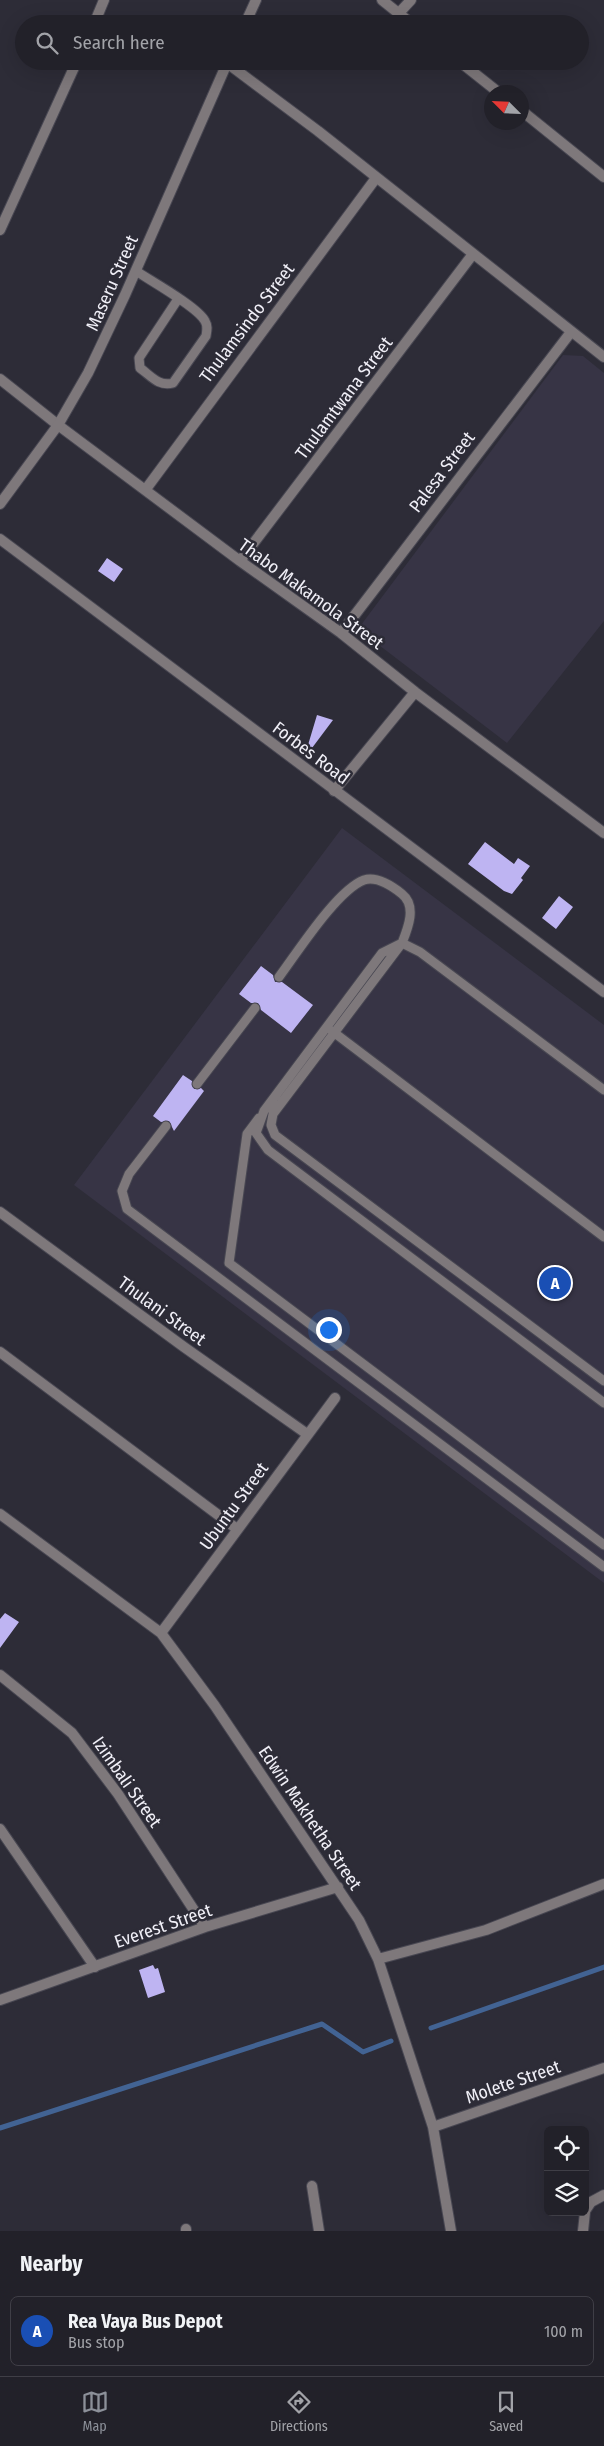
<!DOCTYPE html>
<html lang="en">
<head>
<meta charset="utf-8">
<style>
	:root { --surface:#222129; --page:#2a2931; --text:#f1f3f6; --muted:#a2a3a8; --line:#3f3e46; --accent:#8c9099 }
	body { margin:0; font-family:"Fira Sans Condensed",sans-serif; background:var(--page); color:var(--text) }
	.controls { position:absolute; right:15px; bottom:15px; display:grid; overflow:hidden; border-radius:8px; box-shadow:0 5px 20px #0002 }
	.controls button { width:45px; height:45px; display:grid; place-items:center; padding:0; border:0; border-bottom:1px solid var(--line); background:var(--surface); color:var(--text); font:25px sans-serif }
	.compass { position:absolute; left:484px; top:85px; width:45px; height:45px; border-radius:50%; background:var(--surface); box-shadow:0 5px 20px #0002; rotate:294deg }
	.you { position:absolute; left:328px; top:1329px; width:18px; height:18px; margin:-12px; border:4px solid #fff; border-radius:50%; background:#1a73e8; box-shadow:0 0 0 8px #1a73e833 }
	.badge { display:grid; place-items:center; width:32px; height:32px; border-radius:50%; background:var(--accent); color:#fff; font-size:16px; font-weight:700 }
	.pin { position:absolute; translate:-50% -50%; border:2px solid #fff; box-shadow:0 1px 5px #0006 }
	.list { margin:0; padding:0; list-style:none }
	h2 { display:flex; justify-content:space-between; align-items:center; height:65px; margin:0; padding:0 20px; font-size:21px }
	h2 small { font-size:16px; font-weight:400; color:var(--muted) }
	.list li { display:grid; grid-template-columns:32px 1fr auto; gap:15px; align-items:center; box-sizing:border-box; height:70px; margin:0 10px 10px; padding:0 10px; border:1px solid var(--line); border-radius:8px }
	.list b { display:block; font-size:19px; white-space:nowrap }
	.list p { margin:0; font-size:16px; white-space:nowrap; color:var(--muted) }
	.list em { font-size:16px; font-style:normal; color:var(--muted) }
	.icon { flex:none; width:28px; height:28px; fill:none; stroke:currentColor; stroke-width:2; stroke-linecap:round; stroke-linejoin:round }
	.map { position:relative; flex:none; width:604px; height:2231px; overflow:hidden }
	.search { position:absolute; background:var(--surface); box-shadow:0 5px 20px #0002; left:15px; right:15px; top:15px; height:55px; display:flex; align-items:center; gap:12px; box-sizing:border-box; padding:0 18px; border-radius:28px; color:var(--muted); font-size:19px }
	.sheet { height:145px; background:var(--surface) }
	nav { display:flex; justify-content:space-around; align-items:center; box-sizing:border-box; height:70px; border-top:1px solid var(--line); background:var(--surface); font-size:14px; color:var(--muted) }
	nav a { display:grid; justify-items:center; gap:2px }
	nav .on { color:var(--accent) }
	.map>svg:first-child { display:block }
</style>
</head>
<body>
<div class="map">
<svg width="604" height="2231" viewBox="0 0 604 2231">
	<rect width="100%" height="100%" fill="#2d2c37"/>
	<path fill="#373445" d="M563,355L583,356L604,373V621L507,743L358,629Z
		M342,828L604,1025V1583L74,1185Z"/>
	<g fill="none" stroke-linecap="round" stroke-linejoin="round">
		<path stroke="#426393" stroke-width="5" d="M431,2028L604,1967
			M0,2128L322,2024L363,2052L391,2041"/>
	</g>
	<path fill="#beb4f2" d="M107,558L123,569L114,582L98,571Z
		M317,715L333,720L306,756L305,755Z
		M485,842L514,864L518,858L530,866L521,878L523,880L512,894L504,891L468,864Z
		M559,896L573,907L556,929L542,918Z
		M261,966L273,975L275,982H282L313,1005L291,1033L261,1010L258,1003H251L239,994Z
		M183,1075L192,1081L194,1089L201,1088L204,1091L174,1131L169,1121L161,1122L153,1116Z
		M5,1613L19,1622L0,1648V1619Z
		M153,1965L155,1969L158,1968L165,1992L148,1998L139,1970Z"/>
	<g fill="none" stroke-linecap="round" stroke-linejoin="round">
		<g stroke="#484752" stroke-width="11">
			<path id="service" d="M136,271C151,281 198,307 205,321C208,326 207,330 206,336L173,383C159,387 151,376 140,368L139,358L178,299
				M279,977C297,953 337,890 364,880C377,876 392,886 402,894C417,906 408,928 402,943L273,1114L271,1125L275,1135L604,1381
				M332,1031L604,1237
				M197,1084L255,1008
				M604,1090L420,952L402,943L382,953L264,1111L256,1133L268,1150L604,1403
				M259,1118L247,1134L229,1263L604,1545
				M166,1126L129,1174L122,1191L127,1209L604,1567"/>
		</g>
		<g stroke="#484752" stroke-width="12">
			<path id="minor" d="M382,0L412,24
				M399,13L411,0
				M94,24L104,0
				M459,61L498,92
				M227,63L318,131L604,357
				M522,111L604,177
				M0,230L77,61
				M0,379L58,425L240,561L341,633L415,692L604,833
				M146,489L376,178
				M240,561L473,254
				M341,633L571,332
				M334,791L415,692
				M0,1212L184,1347L307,1434
				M0,1352L237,1529
				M0,1514L161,1633L215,1706L359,1920L378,1959L433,2127L451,2231
				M161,1633L335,1398
				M0,1675L72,1733L118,1794L205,1927
				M0,1829L95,1967
				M378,1959L486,1930L604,1884
				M0,2000L205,1927L338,1887
				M433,2127L604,2068
				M312,2186L319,2231
				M585,2211L591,2202L604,2195
				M186,2231V2229
				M583,2231L585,2212"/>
		</g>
		<g stroke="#484752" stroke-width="12">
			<path id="tertiary" d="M245,24L256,0
				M0,504L58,425L88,373L125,295L228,61
				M0,539L604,992"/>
		</g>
		<use href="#service" stroke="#7e787b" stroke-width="9"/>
		<use href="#minor" stroke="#7e787b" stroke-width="10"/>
		<use href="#tertiary" stroke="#7e787b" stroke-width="10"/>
	</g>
	<g text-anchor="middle" stroke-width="5" stroke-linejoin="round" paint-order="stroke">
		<g font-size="18" fill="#f0eff7" stroke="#2d2c37">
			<text transform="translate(112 283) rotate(-66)" y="6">Maseru Street</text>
			<text transform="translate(247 323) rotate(-53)" y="6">Thulamsindo Street</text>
			<text transform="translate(344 398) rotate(-53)" y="6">Thulamtwana Street</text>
			<text transform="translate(442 472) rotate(-53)" y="6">Palesa Street</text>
			<text transform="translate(311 594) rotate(36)" y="6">Thabo Makamola Street</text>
			<text transform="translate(311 753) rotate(37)" y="6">Forbes Road</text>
			<text transform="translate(162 1311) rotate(36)" y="6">Thulani Street</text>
			<text transform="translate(234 1506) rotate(-54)" y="6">Ubuntu Street</text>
			<text transform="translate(127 1782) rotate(55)" y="6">Izimbali Street</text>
			<text transform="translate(310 1818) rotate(56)" y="6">Edwin Makhetha Street</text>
			<text transform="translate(163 1926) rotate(-19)" y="6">Everest Street</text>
			<text transform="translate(513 2082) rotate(-19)" y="6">Molete Street</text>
		</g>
	</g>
</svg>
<div class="controls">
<button><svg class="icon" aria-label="locate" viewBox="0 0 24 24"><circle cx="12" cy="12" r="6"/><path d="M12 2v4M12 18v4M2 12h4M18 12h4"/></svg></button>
<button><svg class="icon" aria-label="layers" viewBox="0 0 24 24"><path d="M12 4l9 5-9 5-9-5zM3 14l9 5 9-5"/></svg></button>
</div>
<svg class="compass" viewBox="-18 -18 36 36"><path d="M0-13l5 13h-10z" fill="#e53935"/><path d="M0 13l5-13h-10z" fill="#a2a3a8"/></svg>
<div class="you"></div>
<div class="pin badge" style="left:555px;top:1283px;background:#1a4fb4">A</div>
<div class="search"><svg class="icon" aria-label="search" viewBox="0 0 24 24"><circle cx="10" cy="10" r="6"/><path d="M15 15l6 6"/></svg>Search here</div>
</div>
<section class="sheet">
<h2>Nearby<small></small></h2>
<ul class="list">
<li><span class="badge" style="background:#1a4fb4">A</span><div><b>Rea Vaya Bus Depot</b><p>Bus stop</p></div><em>100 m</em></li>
</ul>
</section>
<nav>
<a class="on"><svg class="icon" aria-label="map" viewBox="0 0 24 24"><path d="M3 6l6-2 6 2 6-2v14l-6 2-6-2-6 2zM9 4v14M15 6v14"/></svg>Map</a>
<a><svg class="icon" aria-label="directions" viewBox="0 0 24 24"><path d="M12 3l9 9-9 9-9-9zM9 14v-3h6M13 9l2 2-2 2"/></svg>Directions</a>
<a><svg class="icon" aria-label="saved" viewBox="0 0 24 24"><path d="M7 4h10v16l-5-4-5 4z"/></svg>Saved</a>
</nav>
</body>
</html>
